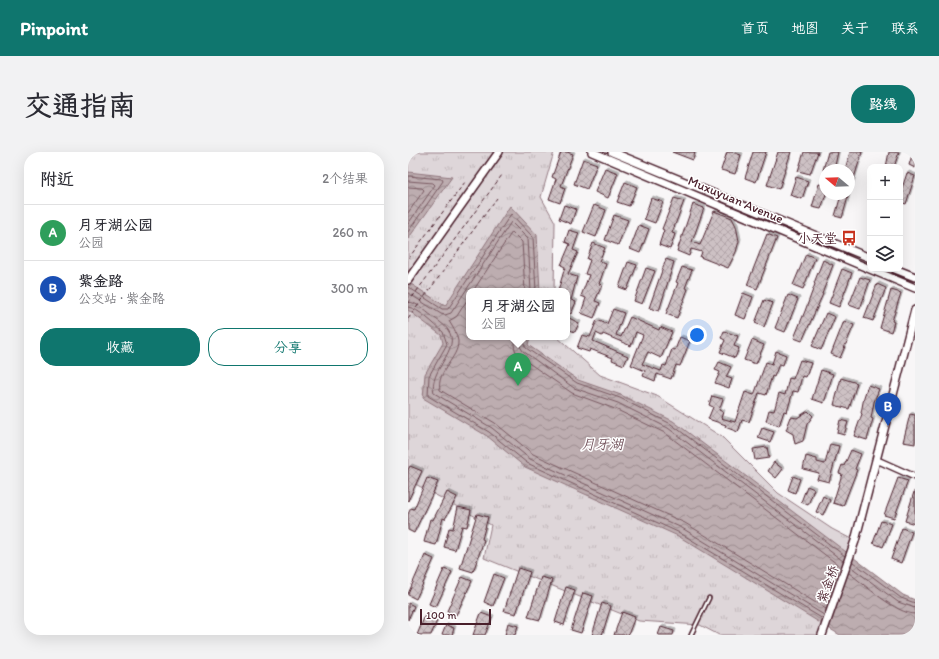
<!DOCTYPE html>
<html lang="zh">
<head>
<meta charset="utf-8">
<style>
	:root { --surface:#fff; --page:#f2f2f3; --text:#2b2b33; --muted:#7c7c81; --line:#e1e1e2; --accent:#0f766e }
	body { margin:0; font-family:Itim,"LXGW WenKai TC",sans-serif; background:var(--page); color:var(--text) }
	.controls { position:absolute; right:12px; top:12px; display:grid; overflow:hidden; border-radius:8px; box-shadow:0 4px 16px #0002 }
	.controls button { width:36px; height:36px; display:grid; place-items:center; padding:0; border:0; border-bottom:1px solid var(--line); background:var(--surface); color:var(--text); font:20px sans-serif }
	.compass { position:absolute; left:411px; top:12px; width:36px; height:36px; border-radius:50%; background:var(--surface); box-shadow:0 4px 16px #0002; rotate:289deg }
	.scale { position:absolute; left:12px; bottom:10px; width:71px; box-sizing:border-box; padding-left:4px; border:2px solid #4a1f2b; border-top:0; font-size:11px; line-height:14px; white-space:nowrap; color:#4a1f2b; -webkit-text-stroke:3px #fff; paint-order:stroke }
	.you { position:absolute; left:289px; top:183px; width:14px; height:14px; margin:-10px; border:3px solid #fff; border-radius:50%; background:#1a73e8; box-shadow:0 0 0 6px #1a73e833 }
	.badge { display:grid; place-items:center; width:26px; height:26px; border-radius:50%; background:var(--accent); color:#fff; font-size:13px; font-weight:700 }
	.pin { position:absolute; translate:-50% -33px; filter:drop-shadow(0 1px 2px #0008) }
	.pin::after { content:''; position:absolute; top:21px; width:14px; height:12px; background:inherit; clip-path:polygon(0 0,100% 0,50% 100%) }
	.popup { position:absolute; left:58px; top:136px; width:104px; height:52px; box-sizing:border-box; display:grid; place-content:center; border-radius:8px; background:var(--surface); filter:drop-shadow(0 1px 3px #0005); font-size:13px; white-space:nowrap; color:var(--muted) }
	.popup b { font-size:15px; color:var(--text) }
	.popup::after { content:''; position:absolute; left:50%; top:100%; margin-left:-8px; border:8px solid transparent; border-top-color:var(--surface) }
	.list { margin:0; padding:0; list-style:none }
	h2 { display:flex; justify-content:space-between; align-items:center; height:52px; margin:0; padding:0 16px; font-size:17px }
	h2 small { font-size:13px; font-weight:400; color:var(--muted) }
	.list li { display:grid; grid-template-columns:26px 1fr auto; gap:12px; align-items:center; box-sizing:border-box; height:56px; padding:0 16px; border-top:1px solid var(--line) }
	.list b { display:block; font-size:15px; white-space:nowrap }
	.list p { margin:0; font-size:13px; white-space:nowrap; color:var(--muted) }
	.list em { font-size:13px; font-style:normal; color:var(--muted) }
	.actions { display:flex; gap:8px; padding:12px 16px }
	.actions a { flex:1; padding:9px 0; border:1px solid var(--accent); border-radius:16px; text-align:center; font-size:14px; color:var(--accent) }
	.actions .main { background:var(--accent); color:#fff }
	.icon { flex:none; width:22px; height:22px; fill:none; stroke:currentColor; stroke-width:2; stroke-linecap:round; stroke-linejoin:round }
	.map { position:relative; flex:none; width:507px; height:483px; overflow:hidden; border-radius:16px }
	header { display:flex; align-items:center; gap:24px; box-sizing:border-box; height:56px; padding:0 20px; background:var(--accent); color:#fff }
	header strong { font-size:19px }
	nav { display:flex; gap:22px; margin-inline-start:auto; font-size:14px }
	.intro { display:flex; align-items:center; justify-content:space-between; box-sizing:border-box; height:96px; padding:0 24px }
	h1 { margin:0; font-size:28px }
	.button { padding:10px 18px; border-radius:16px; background:var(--accent); color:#fff; font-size:14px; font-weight:700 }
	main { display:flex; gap:24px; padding:0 24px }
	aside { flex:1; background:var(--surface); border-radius:16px; box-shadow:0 4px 16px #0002 }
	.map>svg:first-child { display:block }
</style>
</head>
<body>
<header>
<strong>Pinpoint</strong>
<nav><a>首页</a><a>地图</a><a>关于</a><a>联系</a></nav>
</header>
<div class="intro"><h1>交通指南</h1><a class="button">路线</a></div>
<main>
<aside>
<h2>附近<small>2个结果</small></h2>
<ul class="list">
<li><span class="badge" style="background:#2e9e5b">A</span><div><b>月牙湖公园</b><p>公园</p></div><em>260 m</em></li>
<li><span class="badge" style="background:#1a4fb4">B</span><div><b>紫金路</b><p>公交站 · 紫金路</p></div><em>300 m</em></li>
</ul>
<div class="actions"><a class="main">收藏</a><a>分享</a></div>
</aside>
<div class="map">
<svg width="507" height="483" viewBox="0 0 507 483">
	<defs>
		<pattern id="park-tufts" width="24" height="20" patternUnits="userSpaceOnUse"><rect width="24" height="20" fill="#ded6d9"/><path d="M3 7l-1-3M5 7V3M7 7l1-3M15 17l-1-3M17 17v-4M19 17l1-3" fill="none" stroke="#c0b7ba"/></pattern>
		<pattern id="water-waves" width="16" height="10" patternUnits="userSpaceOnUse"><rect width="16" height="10" fill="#bdadb0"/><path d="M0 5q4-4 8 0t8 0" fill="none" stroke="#9c8c8f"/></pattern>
		<pattern id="building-cross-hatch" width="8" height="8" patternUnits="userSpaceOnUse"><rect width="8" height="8" fill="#cdc1c4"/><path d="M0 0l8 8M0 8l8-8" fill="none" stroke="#b2a5a9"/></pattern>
		<filter id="shadow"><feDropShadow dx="2" dy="-2" stdDeviation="0" flood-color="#0004"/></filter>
	</defs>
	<rect width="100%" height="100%" fill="#f8f6f7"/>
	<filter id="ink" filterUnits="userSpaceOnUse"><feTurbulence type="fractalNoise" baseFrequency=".025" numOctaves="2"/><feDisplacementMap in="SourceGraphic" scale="8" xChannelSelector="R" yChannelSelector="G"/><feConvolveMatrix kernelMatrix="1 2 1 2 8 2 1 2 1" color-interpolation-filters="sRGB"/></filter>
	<g filter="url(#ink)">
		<path fill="url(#park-tufts)" stroke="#947a82" d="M0,0H91L0,128Z
			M92,0H146L133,45L147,70L146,139H61V185H149L192,223L249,244L314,285L370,341L424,377L447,389L414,483H311L292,473L231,469L76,406L83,373L0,328V136Z"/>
		<path fill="url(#water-waves)" stroke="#8f747b" d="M0,20L44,25L0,87Z
			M102,54L129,83L132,139H61V185H122L120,193L170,228L213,243L265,269L495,443L507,448V483H432L270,384L117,315L79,284L15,246L17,222L35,191L33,183L0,158V130L37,154Z"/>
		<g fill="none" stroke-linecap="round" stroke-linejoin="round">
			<path stroke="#785860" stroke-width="1" d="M0,24L34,27L35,29L0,80
				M0,29L25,31L27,33L0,72
				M0,35L14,36L16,38L0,61
				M0,135L34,157H40L103,62L125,85L128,139
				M65,139L104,80L114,90L117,139
				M0,141L33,162L37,163L43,161L103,70L120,87L123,139
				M61,145L49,164L41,169C45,176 49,181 50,189C51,206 28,219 32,238L87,271L125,302L277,371L418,457
				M0,150C9,150 17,159 24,164C29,168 37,173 40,178C54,197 20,218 26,241L84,276L122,307L274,376L416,463
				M0,155C10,156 27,173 35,180L39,192L21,224L20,244L81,280L119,311L272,381L415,467
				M107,185C105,193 106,199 112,205L164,241L207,257L257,281L433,415
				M113,185L111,193L115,199L166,236L210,251L260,276L435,409
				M118,185L116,192L118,196L169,231L212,246L263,272L437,404
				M445,410L493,446L507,451
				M443,415L490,450L507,456
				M441,421C456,432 488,462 507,462"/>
		</g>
		<path fill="url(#building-cross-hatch)" stroke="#4a1f2b" filter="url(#shadow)" d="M153,0H159L165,2L153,34L157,36L152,51L141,47L148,27L144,25Z
			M264,0H287L285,8Z
			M319,0H324L333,3L327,22L313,18Z
			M345,0H358L348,30L337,26Z
			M370,0H383L371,37L359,33Z
			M396,0H410L402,22L390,19Z
			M420,0H430L426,18H415Z
			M442,0H454L442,39L441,18H437Z
			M481,0H491L486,15H478Z
			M505,0H507V16L501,13Z
			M175,7L189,12L179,37L166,32Z
			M197,16L210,21L200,46L187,40Z
			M499,21L507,24L498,52L492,50V42Z
			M388,25L400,29L394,47L382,43Z
			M217,30L229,35L221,54L209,50Z
			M411,32L417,34L418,42L413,57L404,55Z
			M433,43L440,45L434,66L427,64Z
			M243,46L255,50L247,71L236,67Z
			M266,46L276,49L264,81L267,82L262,97L251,93L256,78L254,77Z
			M285,52L296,56L284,90L292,93L306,59L324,66L328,74L331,89L328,100L320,116L292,105L294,100L283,97L281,104L269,99Z
			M156,53L168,57L163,72L151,67Z
			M186,53L198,58L188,85L175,80Z
			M206,63L220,68L210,93L197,88Z
			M231,73L241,77L232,101L222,97Z
			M161,78L171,81L165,98L170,100L160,122L169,125L163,148L168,150L163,162L159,160V139H150L157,115L153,113L162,92L157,90Z
			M359,82L369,86L349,137L339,133Z
			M185,91L197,96L191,109L198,112L191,132L194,133L187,149L192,151L186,166L173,161L178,146L173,144L181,123L177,122L182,108L179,107Z
			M398,102L407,106L395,137L385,133Z
			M258,107L266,110L251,159L241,156Z
			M415,108L425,113L414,142H415L394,189L386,186L397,159L407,132L406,131Z
			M220,110L229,113L219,138L211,135Z
			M274,115L284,118L277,136L280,137L269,166L258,162L270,131L268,130Z
			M238,116L247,119L234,152L226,149Z
			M434,117L444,121L431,155L421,151Z
			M452,125L462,128L452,157L441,153Z
			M469,132L478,136L465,169L456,166Z
			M483,138L493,141L484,169L486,170L483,180L472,176Z
			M335,141L345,145L337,167L327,163Z
			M380,143L390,147L377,180L367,176Z
			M356,148L365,151L356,175L347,171Z
			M205,157L216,161L208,183L213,185L222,165L251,178L252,175L264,180L253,206L240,200L234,212L253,219L255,213L258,214L264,197L267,198L272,185L282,189L272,214L268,213L263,227L249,222L247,229L235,224L237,219L223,213L235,183L228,180L223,194L195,182L194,184L188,181L185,189L220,204L216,213L204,208L205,206L182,197L181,200L169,196L174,183L182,185L189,168L199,172Z
			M418,161L427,165L413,198L404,194Z
			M159,165L171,171L167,180L159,177Z
			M436,169L446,173L432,206L423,202Z
			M316,179L330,184L326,194L331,196L327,206L312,200L317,188L313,186Z
			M344,188L356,193L348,212L336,208Z
			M368,199L378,203L375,213L371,212L366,225L364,224L358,243L351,241L341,270L334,268L330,280L317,275L318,273L300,267L305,255L301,253L304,244L315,247L311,258L315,260L313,266L327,270L337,240L346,243L358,210L364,212Z
			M392,208L403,211L398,225L394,224L390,240L385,239L379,260L376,259L371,274L358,269L361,258L366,259L371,241L377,243L381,226L385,227Z
			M311,210L323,215L318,225L324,227L321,236L307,231L312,220L307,218Z
			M413,218L425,222L416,251L404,247Z
			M433,226L449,231L441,257L426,253Z
			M460,233L471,237L466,250L463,266L465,267L459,288L446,284L454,262L453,261L456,245Z
			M400,259L405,264L399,272L395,289L387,292L385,282L378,278L383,265L389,266Z
			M502,262L507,263V292L495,290Z
			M432,268L440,270L436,283L429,281Z
			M354,276L366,280L362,290L350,286Z
			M422,292L431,294L421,330L409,327L411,321L395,317L398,304L409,307V310L417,312Z
			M359,295L361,306L347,308L345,297Z
			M443,298L453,302L447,317L449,318L435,354L425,351L434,322L431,321L434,313L436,314Z
			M366,310L375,317L368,326L360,319Z
			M2,314L14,319L0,349V318Z
			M385,324L392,327L387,341L380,338Z
			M19,326L30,330L6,381L0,378V362L3,356L6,357Z
			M490,326L500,329L486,366L476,363Z
			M399,334L406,337L400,353L393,350Z
			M39,340L49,345L37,367L35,366L28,393L16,390L22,367L25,368Z
			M506,340H507V372L497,369Z
			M415,344L422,348L415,363L408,360Z
			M50,355L63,358L59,375L54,374L47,398L36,395L41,376L45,377Z
			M69,362L80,365L74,387L76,388L65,420L52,416Z
			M473,369L484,372L475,395L465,391Z
			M494,376L504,380L493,411L483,407Z
			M17,403L26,407L8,447L0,443V442Z
			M110,416L122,420L108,462L96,459Z
			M36,417L44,420L28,455L21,452Z
			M86,422L96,426L85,454L76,450Z
			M54,425L64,429L48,463L39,459Z
			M133,425L144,428L132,468L120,465Z
			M158,435L167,438L156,473L147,470Z
			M175,441L185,444L173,481L163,478Z
			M0,451L6,454L0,468Z
			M194,451L203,454L194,483H184Z
			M214,460L227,465L220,483H206Z
			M18,461L30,466L23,483H9Z
			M73,461L84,465L77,483H65Z
			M100,471L110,474L107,483H97Z
			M38,473L46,476L44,483H34Z
			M253,475L266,479L265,483H250Z"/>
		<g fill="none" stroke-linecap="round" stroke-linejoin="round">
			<g stroke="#4a1f2b" stroke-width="5.5">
				<path id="lane" d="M283,483L301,446"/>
			</g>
			<g stroke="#4a1f2b" stroke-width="8">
				<path id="street" d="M469,308L507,325"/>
			</g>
			<g stroke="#4a1f2b" stroke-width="10">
				<path id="secondary" d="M184,0L507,136
					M204,0L462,106
					M487,117L507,125
					M0,128L91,0
					M414,483L447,389L507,158"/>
			</g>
			<path stroke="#4a1f2b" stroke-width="1" stroke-dasharray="4 3" stroke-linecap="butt" d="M0,107L57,30
				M0,151L94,23
				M0,167L89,46"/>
			<use href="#lane" stroke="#fff" stroke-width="2.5"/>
			<use href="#street" stroke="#fff" stroke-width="5.5"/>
			<use href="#secondary" stroke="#fff" stroke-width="7"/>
		</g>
	</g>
	<defs>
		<g id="bus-bare" transform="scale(1.2)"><path d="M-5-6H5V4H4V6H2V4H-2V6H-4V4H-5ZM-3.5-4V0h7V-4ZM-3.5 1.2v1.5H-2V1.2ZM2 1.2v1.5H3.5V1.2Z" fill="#c8321e" stroke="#fff" stroke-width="2.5" paint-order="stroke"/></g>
	</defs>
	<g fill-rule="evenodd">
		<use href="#bus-bare" x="441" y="86"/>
	</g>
	<g text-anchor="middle" stroke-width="3" stroke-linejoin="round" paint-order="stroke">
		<g font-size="13" fill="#4a1f2b" stroke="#fff">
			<text transform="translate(328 47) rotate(23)" y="5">Muxuyuan Avenue</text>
			<text transform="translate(419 432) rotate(-70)" y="5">紫金桥</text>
		</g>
		<g font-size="13" fill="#4a1f2b" stroke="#fff" text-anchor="end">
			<text x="429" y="91">小天堂</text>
		</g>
		<g font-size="14" font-style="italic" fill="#72515a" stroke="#fff">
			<text x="194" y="297">月牙湖</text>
		</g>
	</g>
</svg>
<div class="controls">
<button>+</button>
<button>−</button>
<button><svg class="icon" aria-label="layers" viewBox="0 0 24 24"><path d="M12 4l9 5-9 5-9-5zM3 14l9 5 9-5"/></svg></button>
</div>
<svg class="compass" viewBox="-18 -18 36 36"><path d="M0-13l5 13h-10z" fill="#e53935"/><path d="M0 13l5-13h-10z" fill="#7c7c81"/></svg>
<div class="scale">100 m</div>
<div class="you"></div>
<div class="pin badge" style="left:110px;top:234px;background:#2e9e5b">A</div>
<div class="popup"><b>月牙湖公园</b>公园</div>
<div class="pin badge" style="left:480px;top:274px;background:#1a4fb4">B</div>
</div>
</main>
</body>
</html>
